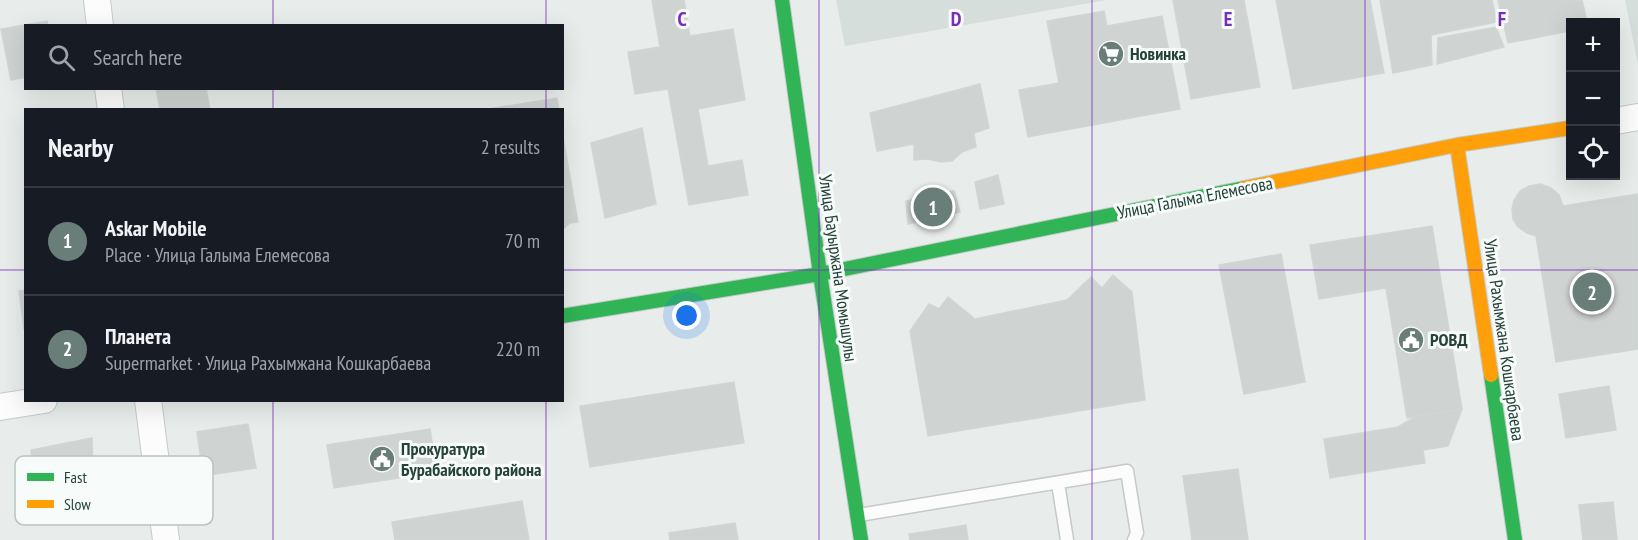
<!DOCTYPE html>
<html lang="en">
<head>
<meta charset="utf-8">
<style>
	:root { --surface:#171b24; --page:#20242c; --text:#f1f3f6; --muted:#9ea1a6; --line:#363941; --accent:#697e78 }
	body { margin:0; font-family:"PT Sans Narrow",sans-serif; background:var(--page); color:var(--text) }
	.controls { position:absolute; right:18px; top:18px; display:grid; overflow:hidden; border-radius:0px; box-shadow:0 6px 24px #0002 }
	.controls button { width:54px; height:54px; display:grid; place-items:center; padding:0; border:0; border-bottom:2px solid var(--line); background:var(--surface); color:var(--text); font:30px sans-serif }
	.you { position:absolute; left:687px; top:316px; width:21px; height:21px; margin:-15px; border:4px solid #fff; border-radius:50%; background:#1a73e8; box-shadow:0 0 0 9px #1a73e833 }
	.badge { display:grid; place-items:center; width:39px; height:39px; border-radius:50%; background:var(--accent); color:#fff; font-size:20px; font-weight:700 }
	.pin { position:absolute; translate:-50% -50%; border:3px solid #fff; box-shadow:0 2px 6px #0006 }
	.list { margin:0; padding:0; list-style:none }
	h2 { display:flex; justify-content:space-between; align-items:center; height:78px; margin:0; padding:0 24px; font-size:26px }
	h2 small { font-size:20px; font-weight:400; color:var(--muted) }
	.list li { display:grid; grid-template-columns:39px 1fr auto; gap:18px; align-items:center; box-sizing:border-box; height:108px; padding:0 24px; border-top:2px solid var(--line) }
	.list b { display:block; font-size:22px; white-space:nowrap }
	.list p { margin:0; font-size:20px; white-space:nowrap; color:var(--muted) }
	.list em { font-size:20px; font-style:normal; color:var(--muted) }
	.icon { flex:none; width:33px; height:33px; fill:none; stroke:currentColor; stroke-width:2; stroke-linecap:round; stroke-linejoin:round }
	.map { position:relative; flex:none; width:1638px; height:540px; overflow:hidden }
	.search { position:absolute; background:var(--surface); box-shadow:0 6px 24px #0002; left:24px; top:24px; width:540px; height:66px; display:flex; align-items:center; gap:15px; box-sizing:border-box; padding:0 21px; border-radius:0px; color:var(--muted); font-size:22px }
	.panel { position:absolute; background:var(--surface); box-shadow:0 6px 24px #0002; left:24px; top:108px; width:540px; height:294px; border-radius:0px }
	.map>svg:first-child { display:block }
</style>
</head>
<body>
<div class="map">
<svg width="1638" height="540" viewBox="0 0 1638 540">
	<rect width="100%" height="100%" fill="#e8edeb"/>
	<path fill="#d6dedb" d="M836,0H1107L845,46Z
		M1625,0H1638V65Z"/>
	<path fill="#cfd4d2" stroke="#d1d6d4" stroke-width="1.5" d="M652,0H684L690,36L733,29L745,100L698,109L708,166L742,160L748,195L689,205L668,89L635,94L628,52L660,47Z
		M1173,0H1244L1260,87L1191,99Z
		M1276,0H1370L1384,73L1293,89Z
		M1380,0H1492L1497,22L1431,35L1432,65L1393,73Z
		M1498,0H1582L1587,22H1570V31L1508,43Z
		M1104,11L1107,26L1162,16L1180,109L1028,137L1019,90L1059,83L1047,21Z
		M47,21L48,26H26V77L11,80L1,29Z
		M1496,27L1504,47L1437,64L1438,38Z
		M980,84L989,128L974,133L976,147L962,152L952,161L941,162L928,159L914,160V144L877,151L870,113Z
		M156,88H206L210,110H160Z
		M557,98L559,110H483Z
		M642,128L656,204L605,218L591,143Z
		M562,132L578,222L570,223L562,230Z
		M998,175L1004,204L980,209L975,182Z
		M1540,184L1551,188L1559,195L1563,206L1638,194V349L1556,362L1536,236L1527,233L1518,227L1513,219L1512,209L1514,200L1520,191L1529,186Z
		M954,191L960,212L908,224L906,201Z
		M1432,226L1462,409L1407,418L1386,288L1319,299L1310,245Z
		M1281,254L1305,382L1244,394L1219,265Z
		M1113,275L1132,292L1145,400L928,436L910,331L929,304L939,309L948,297L975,319L1067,300L1091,277L1102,288Z
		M26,290V329H24L19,291Z
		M734,382L744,443L590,467L580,406Z
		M1609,386L1616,430L1566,438L1559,394Z
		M1462,409L1448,446L1423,450L1425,463L1330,478L1324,439L1398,427L1416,416Z
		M248,424L256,468L203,476L197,432Z
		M248,424L256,468L203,476L197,432Z
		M430,429L437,472L334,488L327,445Z
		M92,438L94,511L37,518L31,450Z
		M1238,469L1248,540H1192L1183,476Z
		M522,501L529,540H395L392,522Z
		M1613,502L1617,540H1583L1579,505Z
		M735,523L738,540H670L669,533Z
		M966,525L968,540H910L909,534Z"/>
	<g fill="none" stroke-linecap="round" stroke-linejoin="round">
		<g stroke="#c5cac8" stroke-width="15">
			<path id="lane" d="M1058,483L1067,540
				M859,515L1127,471L1137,533L1134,540"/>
		</g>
		<g stroke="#c5cac8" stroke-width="28">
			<path id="street" d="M97,0L100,26
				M108,88L111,110
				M1616,121L1638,117
				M148,400L166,540
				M0,407L44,400"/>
		</g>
		<g stroke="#c3cbc8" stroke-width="16">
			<path id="fast" d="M782,0L820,274L861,540
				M562,316L820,274L1244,188
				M1491,375L1515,540"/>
		</g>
		<g stroke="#c3cbc8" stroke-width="16">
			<path id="slow" d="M1457,145L1491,375
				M1244,188L1457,145L1570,128"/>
		</g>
		<use href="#lane" stroke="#fcfcfc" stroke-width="12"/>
		<use href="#street" stroke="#fcfcfc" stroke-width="26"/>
		<use href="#fast" stroke="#30b455" stroke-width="14"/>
		<use href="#slow" stroke="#ff9f0a" stroke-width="14"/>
	</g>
	<path fill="none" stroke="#7b2cbf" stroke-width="1.5" stroke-opacity="0.55" d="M273,0V26M546,0V26M819,0V540M1092,0V540M1365,0V540M273,88V110M546,88V110M0,270H26M562,270H1638M273,400V540M546,400V540"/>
	<defs>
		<g id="supermarket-disc" transform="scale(1.35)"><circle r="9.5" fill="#697e78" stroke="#f7fbf9"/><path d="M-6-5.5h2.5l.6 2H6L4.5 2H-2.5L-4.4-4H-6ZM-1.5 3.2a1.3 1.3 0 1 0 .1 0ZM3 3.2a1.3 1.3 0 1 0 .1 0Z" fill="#fff"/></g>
		<g id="civic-disc" transform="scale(1.35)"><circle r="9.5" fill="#697e78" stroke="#f7fbf9"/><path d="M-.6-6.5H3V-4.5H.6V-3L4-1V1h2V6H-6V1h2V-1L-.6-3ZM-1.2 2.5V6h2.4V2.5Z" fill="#fff"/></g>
	</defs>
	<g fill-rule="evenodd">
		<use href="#supermarket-disc" x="1111" y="54"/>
		<use href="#civic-disc" x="1411" y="340"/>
		<use href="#civic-disc" x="382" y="459"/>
	</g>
	<g text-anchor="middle" stroke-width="6" stroke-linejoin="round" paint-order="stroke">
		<g font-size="18" font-weight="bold" fill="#24423a" stroke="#f7fbf9" text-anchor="start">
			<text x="1130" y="60">Новинка</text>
			<text x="1430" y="346">РОВД</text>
			<text x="401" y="455">Прокуратура<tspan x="401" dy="21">Бурабайского района</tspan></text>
		</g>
		<g font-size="18" fill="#24423a" stroke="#f7fbf9">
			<text transform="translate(1195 198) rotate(-11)" y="6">Улица Галыма Елемесова</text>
			<text transform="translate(838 268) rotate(82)" y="6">Улица Бауыржана Момышулы</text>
			<text transform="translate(1504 340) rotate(82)" y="6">Улица Рахымжана Кошкарбаева</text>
		</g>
	</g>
	<rect x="15" y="456" width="198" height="69" rx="9" fill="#f7fbf9" stroke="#b8c4c0" stroke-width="1.5"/>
	<rect x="27" y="473" width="27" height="8" fill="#30b455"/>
	<rect x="27" y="500" width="27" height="8" fill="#ff9f0a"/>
	<g font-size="16" fill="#24423a">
		<text x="64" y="483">Fast</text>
		<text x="64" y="510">Slow</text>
	</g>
	<g font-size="20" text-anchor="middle" font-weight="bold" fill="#7b2cbf" stroke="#f7fbf9" stroke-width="6" stroke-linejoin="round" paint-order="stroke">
		<text x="682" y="26">C</text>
		<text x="956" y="26">D</text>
		<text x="1228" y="26">E</text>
		<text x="1502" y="26">F</text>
	</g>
</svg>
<div class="controls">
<button>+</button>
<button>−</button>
<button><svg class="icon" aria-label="locate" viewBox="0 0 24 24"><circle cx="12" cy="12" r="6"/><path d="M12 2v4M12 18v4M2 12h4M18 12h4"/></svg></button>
</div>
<div class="you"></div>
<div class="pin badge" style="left:933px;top:207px">1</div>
<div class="pin badge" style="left:1592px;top:292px">2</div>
<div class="search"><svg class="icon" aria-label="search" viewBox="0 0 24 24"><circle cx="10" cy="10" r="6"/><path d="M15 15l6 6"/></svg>Search here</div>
<section class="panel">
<h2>Nearby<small>2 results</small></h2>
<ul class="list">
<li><span class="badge">1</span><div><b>Askar Mobile</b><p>Place · Улица Галыма Елемесова</p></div><em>70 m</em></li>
<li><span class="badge">2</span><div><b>Планета</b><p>Supermarket · Улица Рахымжана Кошкарбаева</p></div><em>220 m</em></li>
</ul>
</section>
</div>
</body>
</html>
